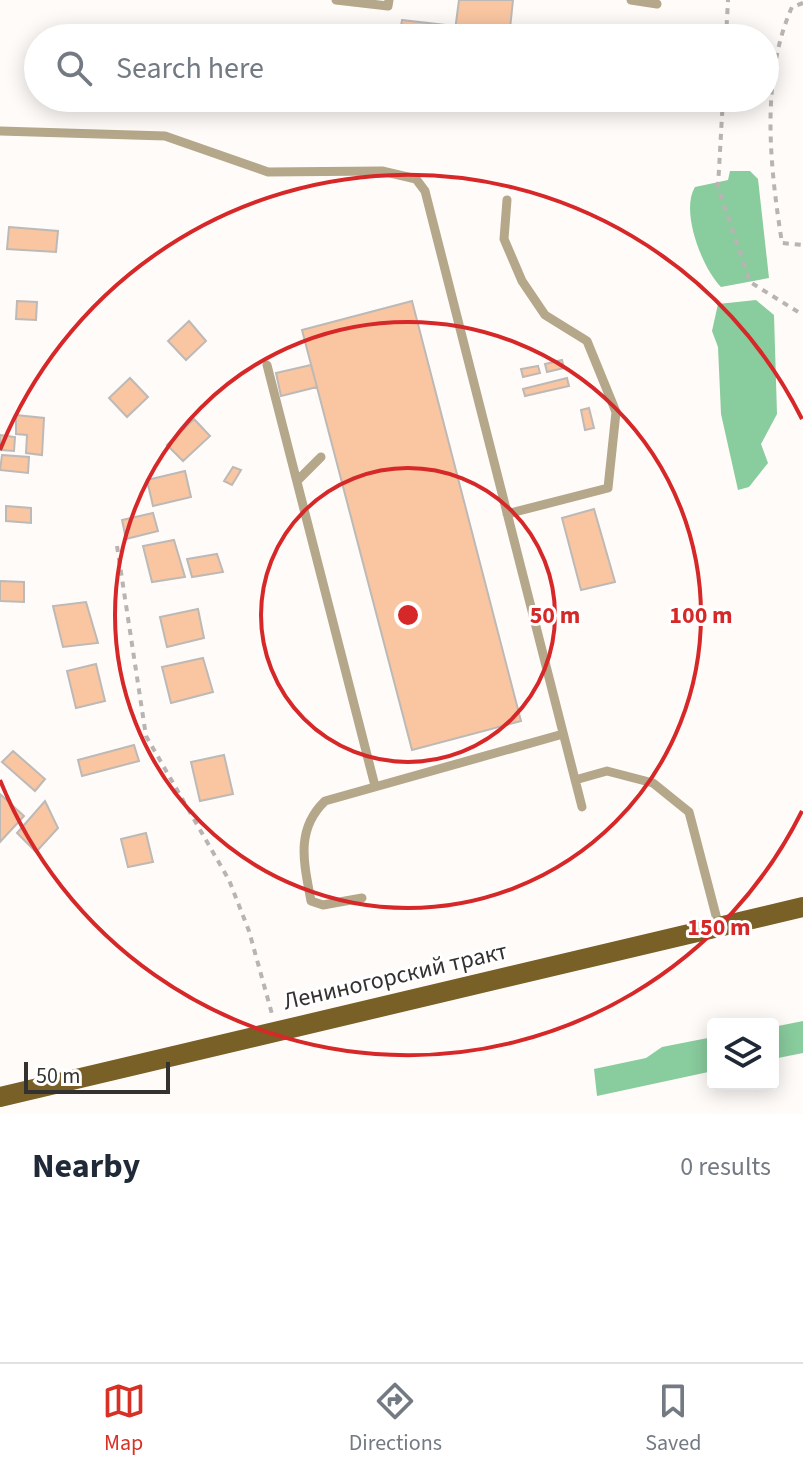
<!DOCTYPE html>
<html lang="en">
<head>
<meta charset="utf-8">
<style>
	:root { --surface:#fff; --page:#f2f2f3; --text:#1f2937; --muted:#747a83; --line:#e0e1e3; --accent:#d93025 }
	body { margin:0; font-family:"Source Sans 3",sans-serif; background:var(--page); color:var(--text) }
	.controls { position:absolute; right:24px; bottom:24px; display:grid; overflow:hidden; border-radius:8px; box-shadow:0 4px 20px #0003 }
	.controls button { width:72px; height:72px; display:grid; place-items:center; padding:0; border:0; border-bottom:2px solid var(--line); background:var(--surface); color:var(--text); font:40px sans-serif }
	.scale { position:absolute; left:24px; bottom:20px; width:146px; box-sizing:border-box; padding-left:8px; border:4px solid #333231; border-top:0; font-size:22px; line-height:28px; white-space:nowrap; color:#333231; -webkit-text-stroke:6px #fff; paint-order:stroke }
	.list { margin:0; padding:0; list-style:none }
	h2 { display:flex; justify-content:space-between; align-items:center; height:104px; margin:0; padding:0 32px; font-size:34px }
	h2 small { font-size:26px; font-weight:400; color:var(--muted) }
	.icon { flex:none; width:44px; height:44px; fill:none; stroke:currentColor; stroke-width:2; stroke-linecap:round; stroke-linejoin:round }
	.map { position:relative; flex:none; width:803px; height:1114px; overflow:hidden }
	.search { position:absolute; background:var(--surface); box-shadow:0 4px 20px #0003; left:24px; right:24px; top:24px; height:88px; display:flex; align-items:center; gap:20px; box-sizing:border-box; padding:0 28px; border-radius:44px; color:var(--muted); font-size:30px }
	.sheet { height:248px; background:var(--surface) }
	nav { display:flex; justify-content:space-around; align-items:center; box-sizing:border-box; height:112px; border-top:2px solid var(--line); background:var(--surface); font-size:22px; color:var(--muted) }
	nav a { display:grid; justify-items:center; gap:4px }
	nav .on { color:var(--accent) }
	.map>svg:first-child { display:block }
</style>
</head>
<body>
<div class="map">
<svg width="803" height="1114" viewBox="0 0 803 1114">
	<rect width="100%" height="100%" fill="#fffbf8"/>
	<path fill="#89cc9d" d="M730,171H750L758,179L769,278L721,287C702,268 680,211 695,187L728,180Z
		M756,300L774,315L777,414L761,444L768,463L749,487L738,490L721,414L718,347L712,331L718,304Z
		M803,1021V1053L773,1059V1027Z
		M713,1037V1071L597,1096L594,1069L646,1058L662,1047Z"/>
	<path fill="#f9c6a1" stroke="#bdb9b6" stroke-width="2" d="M459,0H513L509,38H454Z
		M402,20L445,25L444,38H399Z
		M393,98H437L436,104Z
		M9,227L58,231L56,252L7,249Z
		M17,301L37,302L36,320L16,319Z
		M412,301L521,721L412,750L302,330Z
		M189,321L206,341L186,360L168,341Z
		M562,360L564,368L547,372L545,364Z
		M311,365L317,387L281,396L276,373Z
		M538,366L540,373L523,377L521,369Z
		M130,378L148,397L127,417L109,398Z
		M567,378L569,386L525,396L523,389Z
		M589,408L594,428L585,430L581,410Z
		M16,415L44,418L42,455L26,453L27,435L16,434Z
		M194,419L210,436L183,461L167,445Z
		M0,435L15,437L14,451L0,450Z
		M2,455L29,457L28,473L0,470Z
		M233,467L241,470L232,485L224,481Z
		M185,471L191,497L153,506L147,480Z
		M6,506L31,508V523L6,521Z
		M594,509L615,582L581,590L562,518Z
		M153,513L158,531L126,539L122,520Z
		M174,540L185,577L152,582L143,546Z
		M217,554L223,572L192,577L187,559Z
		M0,581L24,582V602L0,601Z
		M86,602L98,643L63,647L53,606Z
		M198,609L204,638L167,647L160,617Z
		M203,658L213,692L171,703L162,667Z
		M96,664L105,701L76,708L67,671Z
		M134,745L139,761L82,776L78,760Z
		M13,751L45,779L35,791L2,762Z
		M224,755L233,794L200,801L191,762Z
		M0,794L24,816L0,842Z
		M45,801L58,828L36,852L17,833Z
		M146,833L153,862L128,867L121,839Z"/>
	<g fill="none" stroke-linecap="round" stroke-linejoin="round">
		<path stroke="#b7b4b2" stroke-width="4" stroke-dasharray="6 6" stroke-linecap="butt" d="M803,3L792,7C760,79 770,167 782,243L803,245
			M726,38L728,0
			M723,98L718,187L750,282L803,315
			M117,546L146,736L229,880L249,931L272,1014"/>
		<path stroke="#b4a78a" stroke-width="9" d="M336,0L388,6L389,0
			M631,0L657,4
			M0,131L165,136L268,172L382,171L416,179L425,191L582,807
			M507,200L504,239L522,281L545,315L587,341L616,412L608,488L507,514
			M267,365L375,786
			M297,481L321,457
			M575,780L607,771L653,783L689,812L719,927
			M362,898L323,905L311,901C304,863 295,830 325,801L563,734"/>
		<path stroke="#786027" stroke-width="20" d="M0,1097L803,907"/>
	</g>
	<g fill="none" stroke="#d62828" stroke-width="4">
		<circle cx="408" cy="615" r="147"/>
		<circle cx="408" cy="615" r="293"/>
		<path d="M802 811A440 440 0 0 1 0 780M0 450A440 440 0 0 1 802 419"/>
	</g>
	<g text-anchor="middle" stroke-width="6" stroke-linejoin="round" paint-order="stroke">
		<g font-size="24" fill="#333231" stroke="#fff">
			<text transform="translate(395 976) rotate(-13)" y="8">Лениногорский тракт</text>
		</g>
	</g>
	<circle cx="408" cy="615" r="12" fill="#d62828" stroke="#fff" stroke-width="4"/>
	<g font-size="24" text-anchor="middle" font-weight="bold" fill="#d62828" stroke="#fff" stroke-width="6" stroke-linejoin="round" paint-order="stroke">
		<text x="555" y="623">50 m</text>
		<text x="701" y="623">100 m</text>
		<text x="719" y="935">150 m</text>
	</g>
</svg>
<div class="controls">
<button><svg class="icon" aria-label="layers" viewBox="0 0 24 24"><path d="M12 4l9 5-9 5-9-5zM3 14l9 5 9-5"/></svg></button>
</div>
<div class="scale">50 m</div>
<div class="search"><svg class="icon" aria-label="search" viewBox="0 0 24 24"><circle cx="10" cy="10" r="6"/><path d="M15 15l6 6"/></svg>Search here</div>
</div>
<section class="sheet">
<h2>Nearby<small>0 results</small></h2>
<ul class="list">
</ul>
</section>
<nav>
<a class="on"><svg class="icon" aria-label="map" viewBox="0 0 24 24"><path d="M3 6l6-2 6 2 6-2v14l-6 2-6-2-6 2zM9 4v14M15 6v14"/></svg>Map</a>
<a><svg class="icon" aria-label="directions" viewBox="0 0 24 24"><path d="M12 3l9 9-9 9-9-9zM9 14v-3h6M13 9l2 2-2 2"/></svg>Directions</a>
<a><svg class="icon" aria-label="saved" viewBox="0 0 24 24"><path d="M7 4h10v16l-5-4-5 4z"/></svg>Saved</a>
</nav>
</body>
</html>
